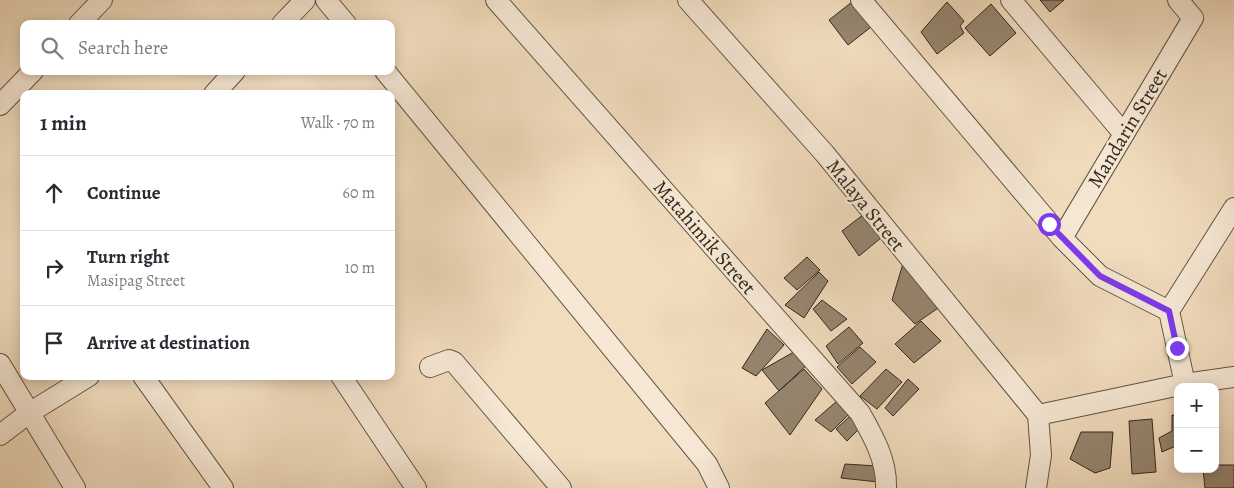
<!DOCTYPE html>
<html lang="en">
<head>
<meta charset="utf-8">
<style>
	:root { --surface:#fff; --page:#f7f7f7; --text:#2b2b33; --muted:#7c7c81; --line:#e1e1e2 }
	body { margin:0; font-family:Alegreya,serif; background:var(--page); color:var(--text) }
	.controls { position:absolute; right:15px; bottom:15px; display:grid; overflow:hidden; border-radius:10px; box-shadow:0 2px 12px #0003 }
	.controls button { width:45px; height:45px; display:grid; place-items:center; padding:0; border:0; border-bottom:1px solid var(--line); background:var(--surface); color:var(--text); font:25px sans-serif }
	.stop { position:absolute; width:15px; height:15px; margin:-11px; border:4px solid #7c3aed; border-radius:50%; background:#fff }
	.stop.end { background:#7c3aed; border-color:#fff; box-shadow:0 1px 5px #0008 }
	.list { margin:0; padding:0; list-style:none }
	h2 { display:flex; justify-content:space-between; align-items:center; height:65px; margin:0; padding:0 20px; font-size:21px }
	h2 small { font-size:16px; font-weight:400; color:var(--muted) }
	.list li { display:grid; grid-template-columns:32px 1fr auto; gap:15px; align-items:center; box-sizing:border-box; height:75px; padding:0 20px; border-top:1px solid var(--line) }
	.list b { display:block; font-size:19px; white-space:nowrap }
	.list p { margin:0; font-size:16px; white-space:nowrap; color:var(--muted) }
	.list em { font-size:16px; font-style:normal; color:var(--muted) }
	.icon { flex:none; width:28px; height:28px; fill:none; stroke:currentColor; stroke-width:2; stroke-linecap:round; stroke-linejoin:round }
	.map { position:relative; flex:none; width:1234px; height:488px; overflow:hidden }
	.search { position:absolute; background:var(--surface); box-shadow:0 2px 12px #0003; left:20px; top:20px; width:375px; height:55px; display:flex; align-items:center; gap:12px; box-sizing:border-box; padding:0 18px; border-radius:10px; color:var(--muted); font-size:19px }
	.panel { position:absolute; background:var(--surface); box-shadow:0 2px 12px #0003; left:20px; top:90px; width:375px; height:290px; border-radius:10px }
	.map>svg:first-child { display:block }
</style>
</head>
<body>
<div class="map">
<svg width="1234" height="488" viewBox="0 0 1234 488">
	<rect width="100%" height="100%" fill="#f1dcbe"/>
	<filter id="stains"><feTurbulence type="fractalNoise" baseFrequency=".004" numOctaves="4"/><feColorMatrix values="0 0 0 0 .2 0 0 0 0 .09 0 0 0 0 .02 0 0 0 .5 -.17"/></filter>
	<radialGradient id="worn" r=".72"><stop offset=".6" stop-color="#630" stop-opacity="0"/><stop offset="1" stop-color="#630" stop-opacity=".3"/></radialGradient>
	<path fill="#968670" stroke="#33291c" d="M1040,0H1064L1050,12Z
		M852,2L871,27L848,45L829,20Z
		M947,2L964,21L960,26L964,33L937,54L921,32Z
		M991,4L1016,33L990,56L965,28Z
		M868,211L887,233L859,256L842,231Z
		M807,257L820,270L797,290L784,278Z
		M905,257L944,304L915,324L892,300Z
		M819,272L828,281L804,318L785,305Z
		M822,300L847,319L831,331L813,309Z
		M921,321L941,341L914,363L895,344Z
		M849,327L863,343L838,364L826,346Z
		M767,329L784,345L756,376L742,368Z
		M860,347L876,362L852,384L837,367Z
		M799,349L811,361L779,391L762,370Z
		M804,369L822,389L790,435L765,403Z
		M886,369L902,382L877,409L860,396Z
		M908,379L919,389L893,416L885,408Z
		M837,401L849,414L831,432L815,420Z
		M1172,415L1178,416V445L1162,452L1159,438L1172,431Z
		M850,416L859,429L847,441L836,429Z
		M1152,419L1156,472L1132,474L1129,421Z
		M1081,432H1113L1110,468L1095,473L1070,459Z
		M845,464L877,466L878,482L841,478Z
		M1215,465H1234V488H1205L1203,469H1215Z"/>
	<g fill="none" stroke-linecap="round" stroke-linejoin="round">
		<g stroke="#625644" stroke-width="22">
			<path id="minor" d="M326,0L346,24
				M496,0L860,413C873,436 887,460 886,488
				M688,0L825,154L1038,415
				M861,0L1062,238L1100,276L1169,311
				M1011,0L1124,134
				M79,24L102,0
				M282,24L305,0
				M385,71L707,464L719,488
				M214,94L235,71
				M0,105L33,71
				M1062,238L1193,18L1178,0
				M0,364L75,488
				M430,367L449,360L454,362L561,488
				M143,376L223,488
				M341,376L416,488
				M1185,384L1169,311L1234,208
				M1038,415L1185,384L1234,377
				M0,435L29,413L89,376
				M1036,488L1041,455L1038,415"/>
		</g>
		<use href="#minor" stroke="#f6e8d5" stroke-width="20"/>
	</g>
	<g fill="none" stroke-linecap="round" stroke-linejoin="round">
		<path stroke="#7c3aed" stroke-width="6" d="M1049,224L1100,276L1169,311L1177,348"/>
	</g>
	<g text-anchor="middle" stroke-width="5" stroke-linejoin="round" paint-order="stroke">
		<g font-size="20" fill="#33291c" stroke="#f6e8d5">
			<text transform="translate(1127 128) rotate(-59)" y="7">Mandarin Street</text>
			<text transform="translate(866 205) rotate(51)" y="7">Malaya Street</text>
			<text transform="translate(705 237) rotate(49)" y="7">Matahimik Street</text>
		</g>
	</g>
	<rect width="100%" height="100%" filter="url(#stains)"/>
	<rect width="100%" height="100%" fill="url(#worn)"/>
</svg>
<div class="controls">
<button>+</button>
<button>−</button>
</div>
<div class="stop" style="left:1049px;top:224px"></div>
<div class="stop end" style="left:1177px;top:348px"></div>
<div class="search"><svg class="icon" aria-label="search" viewBox="0 0 24 24"><circle cx="10" cy="10" r="6"/><path d="M15 15l6 6"/></svg>Search here</div>
<section class="panel">
<h2>1 min<small>Walk · 70 m</small></h2>
<ul class="list">
<li><svg class="icon" aria-label="ahead" viewBox="0 0 24 24"><path d="M12 20V5M6 11l6-6 6 6"/></svg><div><b>Continue</b></div><em>60 m</em></li>
<li><svg class="icon" aria-label="right" viewBox="0 0 24 24"><path d="M7 20v-9h11M14 6l5 5-5 5"/></svg><div><b>Turn right</b><p>Masipag Street</p></div><em>10 m</em></li>
<li><svg class="icon" aria-label="arrive" viewBox="0 0 24 24"><path d="M6 21V4h12l-3 4 3 4H6"/></svg><div><b>Arrive at destination</b></div></li>
</ul>
</section>
</div>
</body>
</html>
